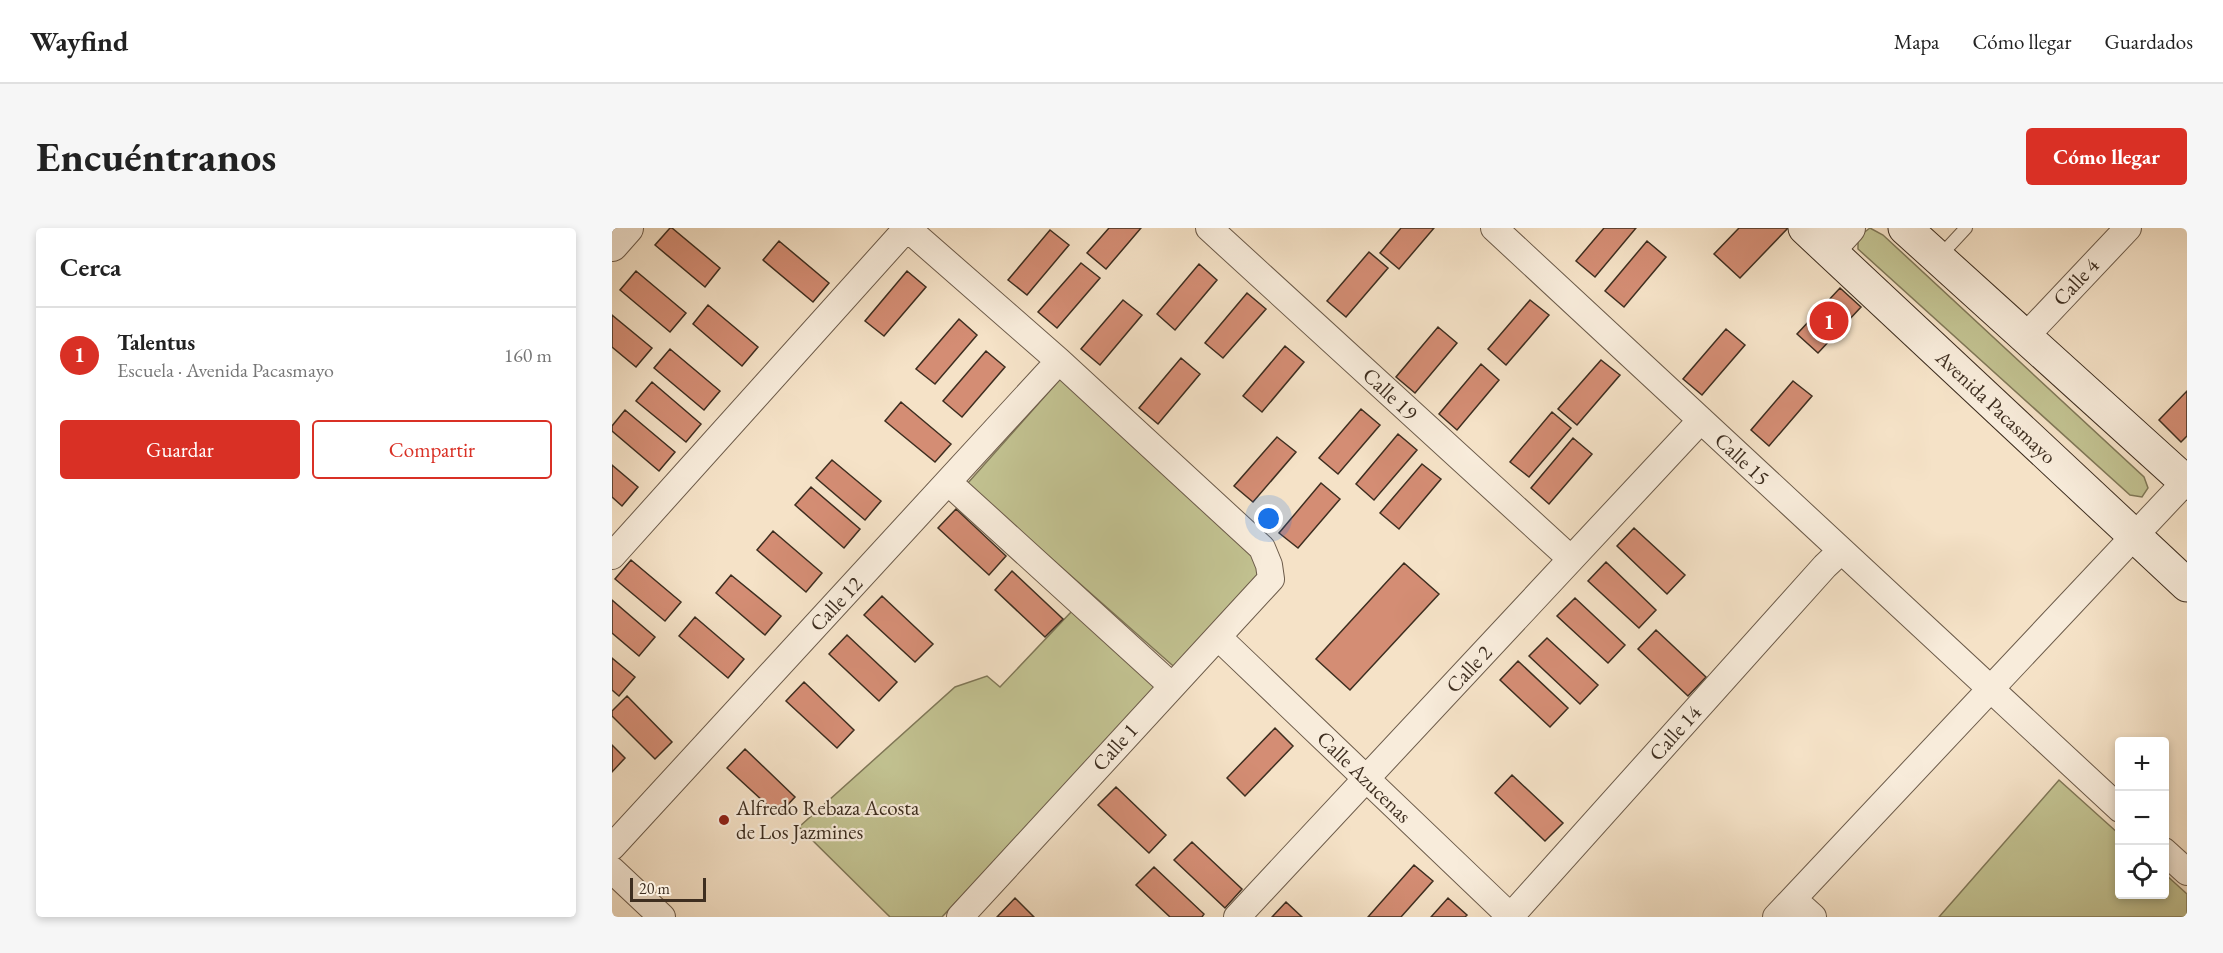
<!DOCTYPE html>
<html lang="es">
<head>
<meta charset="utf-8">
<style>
	:root { --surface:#fff; --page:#f6f6f6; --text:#222; --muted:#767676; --line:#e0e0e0; --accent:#d93025 }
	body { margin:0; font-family:"EB Garamond",serif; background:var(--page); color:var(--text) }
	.controls { position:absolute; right:18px; bottom:18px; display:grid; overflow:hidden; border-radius:6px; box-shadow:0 3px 9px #0003 }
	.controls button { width:54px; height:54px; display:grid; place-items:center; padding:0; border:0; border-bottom:2px solid var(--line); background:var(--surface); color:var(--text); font:30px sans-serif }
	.scale { position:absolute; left:18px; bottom:15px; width:76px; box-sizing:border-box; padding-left:6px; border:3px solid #3e2e20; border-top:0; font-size:16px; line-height:21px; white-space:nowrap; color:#3e2e20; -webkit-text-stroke:4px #f8ecdb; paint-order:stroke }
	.you { position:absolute; left:657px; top:291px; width:21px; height:21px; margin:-15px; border:4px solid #fff; border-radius:50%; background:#1a73e8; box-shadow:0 0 0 9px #1a73e833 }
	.badge { display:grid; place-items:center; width:39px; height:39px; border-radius:50%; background:var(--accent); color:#fff; font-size:20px; font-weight:700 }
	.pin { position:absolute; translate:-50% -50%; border:3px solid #fff; box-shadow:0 2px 6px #0006 }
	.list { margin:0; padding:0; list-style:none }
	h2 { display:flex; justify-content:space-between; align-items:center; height:78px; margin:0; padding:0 24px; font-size:26px }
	h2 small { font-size:20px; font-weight:400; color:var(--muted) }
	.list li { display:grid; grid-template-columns:39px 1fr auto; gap:18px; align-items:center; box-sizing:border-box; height:96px; padding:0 24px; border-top:2px solid var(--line) }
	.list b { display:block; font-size:22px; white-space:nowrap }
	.list p { margin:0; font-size:20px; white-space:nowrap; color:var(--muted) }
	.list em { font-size:20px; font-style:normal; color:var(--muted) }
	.actions { display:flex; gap:12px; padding:18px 24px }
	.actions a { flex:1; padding:14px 0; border:2px solid var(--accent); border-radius:6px; text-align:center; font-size:21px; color:var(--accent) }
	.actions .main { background:var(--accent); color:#fff }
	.icon { flex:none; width:33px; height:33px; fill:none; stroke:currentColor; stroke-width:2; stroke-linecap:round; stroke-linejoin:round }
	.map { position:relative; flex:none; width:1575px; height:689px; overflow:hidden; border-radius:6px }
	header { display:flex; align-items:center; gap:36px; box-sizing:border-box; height:84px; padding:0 30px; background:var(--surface); border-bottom:2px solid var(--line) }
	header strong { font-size:28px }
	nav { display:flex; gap:33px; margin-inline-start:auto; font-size:21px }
	.intro { display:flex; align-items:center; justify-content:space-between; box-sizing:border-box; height:144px; padding:0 36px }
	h1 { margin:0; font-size:42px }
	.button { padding:15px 27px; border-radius:6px; background:var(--accent); color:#fff; font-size:21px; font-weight:700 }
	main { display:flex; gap:36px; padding:0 36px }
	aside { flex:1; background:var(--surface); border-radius:6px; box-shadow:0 3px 9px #0003 }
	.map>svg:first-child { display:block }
</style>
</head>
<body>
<header>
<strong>Wayfind</strong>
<nav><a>Mapa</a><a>Cómo llegar</a><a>Guardados</a></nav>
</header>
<div class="intro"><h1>Encuéntranos</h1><a class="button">Cómo llegar</a></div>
<main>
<aside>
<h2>Cerca<small></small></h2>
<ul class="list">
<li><span class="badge">1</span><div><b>Talentus</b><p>Escuela · Avenida Pacasmayo</p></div><em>160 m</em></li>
</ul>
<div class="actions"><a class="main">Guardar</a><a>Compartir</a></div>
</aside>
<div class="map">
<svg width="1575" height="689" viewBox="0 0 1575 689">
	<rect width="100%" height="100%" fill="#f5e2c7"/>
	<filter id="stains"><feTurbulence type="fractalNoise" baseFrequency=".00333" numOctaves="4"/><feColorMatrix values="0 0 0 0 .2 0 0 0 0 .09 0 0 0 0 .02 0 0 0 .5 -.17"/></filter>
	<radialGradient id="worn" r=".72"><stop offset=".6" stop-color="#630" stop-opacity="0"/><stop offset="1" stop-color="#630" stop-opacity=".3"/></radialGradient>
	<path fill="#c2c291" stroke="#807858" stroke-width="1.5" d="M1258,0L1271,7L1532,249L1536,260L1530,269L1518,267L1246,21V9Z
		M450,149L643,324L650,350L568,444L355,256Z
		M460,383L547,457L330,689H278L187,599L343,459L375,448L388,459Z
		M1447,552L1507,606L1508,666H1552L1553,646L1575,666V689H1327Z"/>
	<path fill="#d48d74" stroke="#3e2e20" stroke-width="1.5" d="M58,0H60L108,40L93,59L43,17Z
		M497,0H529L494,41L475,25Z
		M789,0H822L787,41L768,25Z
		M992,0H1024L983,49L964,33Z
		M1127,0H1176L1128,50L1102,26Z
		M438,2L457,17L415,67L396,52Z
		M167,13L217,55L201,74L151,32Z
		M1035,13L1054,29L1012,79L993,63Z
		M757,24L776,40L734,89L715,73Z
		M469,35L488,50L445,100L426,84Z
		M587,36L605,52L563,102L545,86Z
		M24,43L74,85L58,104L8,62Z
		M295,43L314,59L272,108L253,93Z
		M1228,60L1249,79L1206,125L1185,106Z
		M635,65L654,81L611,130L593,115Z
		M511,72L530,87L488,137L469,121Z
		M918,72L937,87L894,137L876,121Z
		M96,77L146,119L130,138L81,96Z
		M0,87L40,120L24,139L0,119Z
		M347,91L365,107L323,156L304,141Z
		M826,99L845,115L803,165L784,149Z
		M1114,101L1133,117L1090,167L1071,151Z
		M673,118L692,134L650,184L631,168Z
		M58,121L108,163L92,182L42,140Z
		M374,123L393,139L350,189L331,173Z
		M569,130L588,146L546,196L527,180Z
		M989,132L1008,147L965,197L946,181Z
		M869,136L887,152L845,202L827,186Z
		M1181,153L1200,168L1157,218L1139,202Z
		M40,154L89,196L74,214L24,173Z
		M1575,163V208L1569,214L1547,192Z
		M289,174L339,216L323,234L273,193Z
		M749,181L768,197L726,246L707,230Z
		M13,182L63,224L47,243L0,203V198Z
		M940,184L959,200L917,249L898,234Z
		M786,206L805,222L762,272L744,256Z
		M665,209L684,224L641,274L622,258Z
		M961,210L980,226L937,276L919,260Z
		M220,232L269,273L253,292L204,250Z
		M810,236L829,251L787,301L768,285Z
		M0,237L26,259L10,278L0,269Z
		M709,255L728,271L686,320L667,305Z
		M199,259L248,301L232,320L183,277Z
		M344,281L394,328L377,347L326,300Z
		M1022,300L1073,347L1055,366L1005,318Z
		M161,303L210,345L194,364L145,322Z
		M19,332L69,374L53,393L3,351Z
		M994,334L1044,382L1027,400L976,353Z
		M792,335L827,366L738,462L704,431Z
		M400,343L451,391L433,409L383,362Z
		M119,347L169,388L153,407L104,365Z
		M270,368L321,416L303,434L252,387Z
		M963,370L1013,417L996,435L945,388Z
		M0,372L43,409L27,428L0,405Z
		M83,389L132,431L116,450L67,408Z
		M1044,402L1094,449L1076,468L1026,421Z
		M235,407L285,454L267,473L217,426Z
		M935,410L986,457L968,476L917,428Z
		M0,430L23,449L7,468L0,462Z
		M906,433L956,480L938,499L888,452Z
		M192,454L242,502L225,520L174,473Z
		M15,468L60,514L43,531L0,488V483Z
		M663,500L681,518L633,568L615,550Z
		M0,517L13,530L0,544Z
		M133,521L183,569L166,587L115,540Z
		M900,547L951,595L933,613L883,565Z
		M504,559L554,607L537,625L486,577Z
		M580,614L630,661L613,680L562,632Z
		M802,637L821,653L789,689H756Z
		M542,639L592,686L590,689H558L524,657Z
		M403,670L422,689H385Z
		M836,670L855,687L853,689H819Z
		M674,674L690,689H660Z"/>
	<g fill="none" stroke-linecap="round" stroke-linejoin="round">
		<g stroke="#6c5b4a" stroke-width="14">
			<path id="service" d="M1327,29L1354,0"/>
		</g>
		<g stroke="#6c5b4a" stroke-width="28">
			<path id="minor" d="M295,0L447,133L650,320L657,337L659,351L348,689
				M597,0L959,331
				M882,0L1508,581
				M1413,109L1516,0
				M336,254L560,458
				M0,328L295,0
				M606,409L899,689
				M0,619L447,133
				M1552,623L1575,644
				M0,642L50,689
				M1181,671L1201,689
				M625,689L1089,192
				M898,689L1213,338L1229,323
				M1164,689L1575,252"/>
		</g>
		<g stroke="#6c5b4a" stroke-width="34">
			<path id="tertiary" d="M0,17L15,0
				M1217,22L1237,0"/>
		</g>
		<g stroke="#3e2e20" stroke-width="35">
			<path id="secondary" d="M1193,0L1575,357
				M1293,0L1575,255"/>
		</g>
		<use href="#service" stroke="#f8ecdb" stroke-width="12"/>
		<use href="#minor" stroke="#f8ecdb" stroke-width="26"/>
		<use href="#tertiary" stroke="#f8ecdb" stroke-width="32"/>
		<use href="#secondary" stroke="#f8ecdb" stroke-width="33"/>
	</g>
	<circle fill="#8f2418" stroke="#f8ecdb" stroke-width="2" cx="112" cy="592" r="6"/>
	<g text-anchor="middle" stroke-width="4.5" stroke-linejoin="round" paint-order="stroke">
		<g font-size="21" fill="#3e2e20" stroke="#f8ecdb">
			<text transform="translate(1464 54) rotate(-47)" y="7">Calle 4</text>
			<text transform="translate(778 166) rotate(43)" y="7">Calle 19</text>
			<text transform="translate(1384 179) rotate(43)" y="7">Avenida Pacasmayo</text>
			<text transform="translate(1130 231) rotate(43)" y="7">Calle 15</text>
			<text transform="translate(224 376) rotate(-47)" y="7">Calle 12</text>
			<text transform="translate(857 441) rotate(-47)" y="7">Calle 2</text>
			<text transform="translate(1063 505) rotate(-48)" y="7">Calle 14</text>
			<text transform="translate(503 519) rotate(-48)" y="7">Calle 1</text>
			<text transform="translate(752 549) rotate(44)" y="7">Calle Azucenas</text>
		</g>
		<g font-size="21" fill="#3e2e20" stroke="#f8ecdb" text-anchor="start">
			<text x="124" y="587">Alfredo Rebaza Acosta<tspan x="124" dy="24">de Los Jazmines</tspan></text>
		</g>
	</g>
	<rect width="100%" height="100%" filter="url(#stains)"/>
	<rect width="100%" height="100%" fill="url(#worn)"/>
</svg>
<div class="controls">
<button>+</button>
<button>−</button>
<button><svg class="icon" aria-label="locate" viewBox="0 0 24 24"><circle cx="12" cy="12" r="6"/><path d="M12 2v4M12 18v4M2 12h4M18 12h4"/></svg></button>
</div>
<div class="scale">20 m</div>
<div class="you"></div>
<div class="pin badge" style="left:1217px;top:93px">1</div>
</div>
</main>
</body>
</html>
